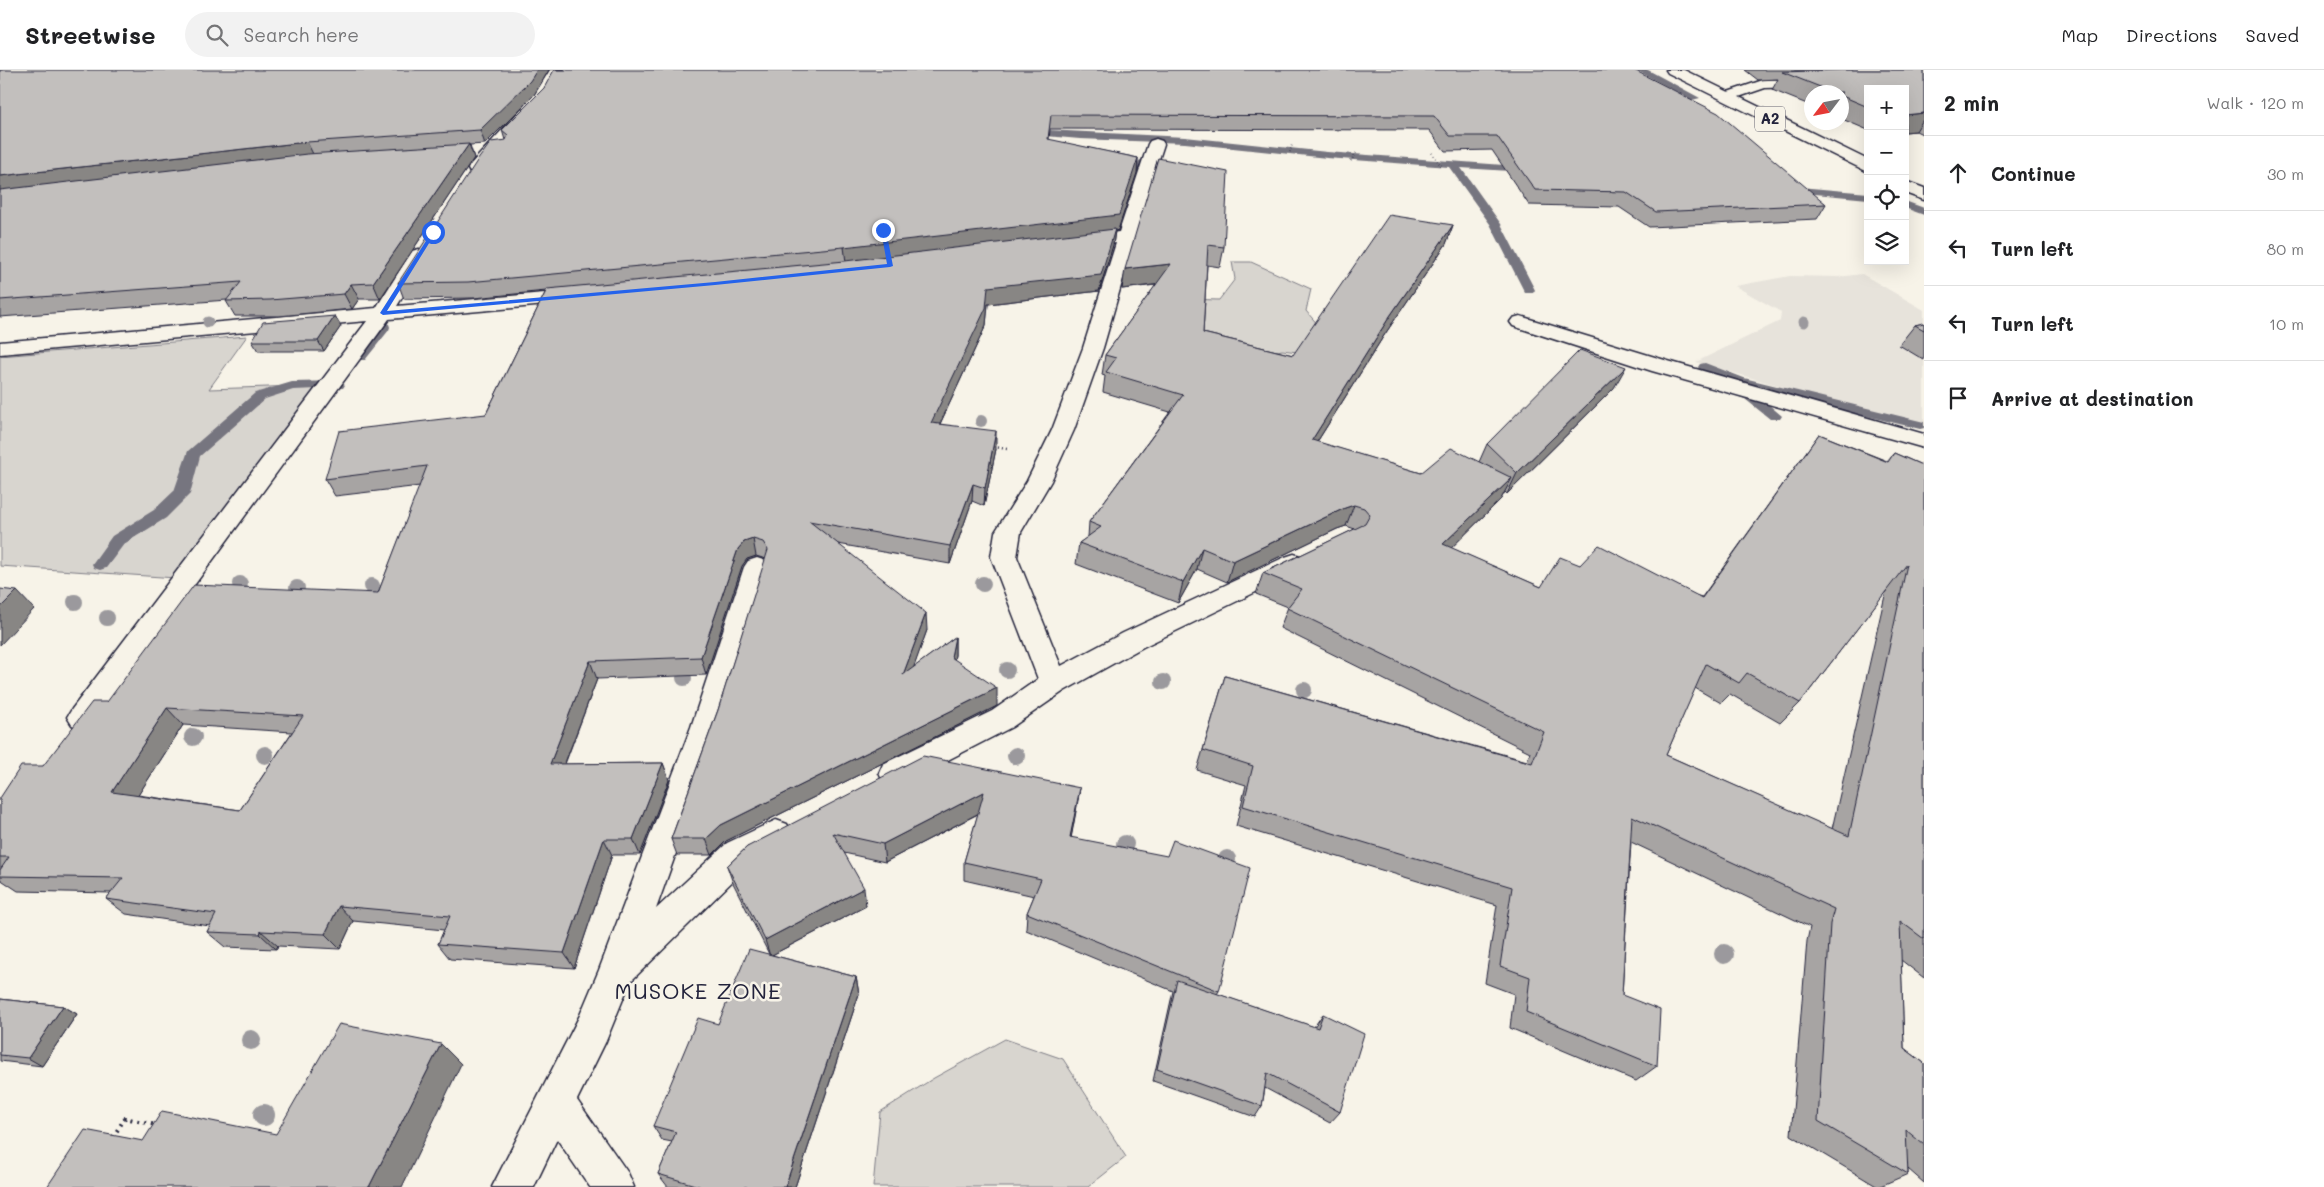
<!DOCTYPE html>
<html lang="en">
<head>
<meta charset="utf-8">
<style>
	:root { --surface:#fff; --page:#f2f2f2; --text:#202124; --muted:#757577; --line:#e0e0e0 }
	body { margin:0; font-family:Mali,sans-serif; background:var(--page); color:var(--text) }
	.controls { position:absolute; right:15px; top:15px; display:grid; overflow:hidden; border-radius:0px; box-shadow:0 5px 20px #0002 }
	.controls button { width:45px; height:45px; display:grid; place-items:center; padding:0; border:0; border-bottom:1px solid var(--line); background:var(--surface); color:var(--text); font:25px sans-serif }
	.compass { position:absolute; left:1804px; top:15px; width:45px; height:45px; border-radius:50%; background:var(--surface); box-shadow:0 5px 20px #0002; rotate:238deg }
	.stop { position:absolute; width:15px; height:15px; margin:-11px; border:4px solid #2563eb; border-radius:50%; background:#fff }
	.stop.end { background:#2563eb; border-color:#fff; box-shadow:0 1px 5px #0008 }
	.list { margin:0; padding:0; list-style:none }
	h2 { display:flex; justify-content:space-between; align-items:center; height:65px; margin:0; padding:0 20px; font-size:21px }
	h2 small { font-size:16px; font-weight:400; color:var(--muted) }
	.list li { display:grid; grid-template-columns:32px 1fr auto; gap:15px; align-items:center; box-sizing:border-box; height:75px; padding:0 20px; border-top:1px solid var(--line) }
	.list b { display:block; font-size:19px; white-space:nowrap }
	.list em { font-size:16px; font-style:normal; color:var(--muted) }
	.icon { flex:none; width:28px; height:28px; fill:none; stroke:currentColor; stroke-width:2; stroke-linecap:round; stroke-linejoin:round }
	.map { position:relative; flex:none; width:1924px; height:1117px; overflow:hidden }
	header { display:flex; align-items:center; gap:30px; box-sizing:border-box; height:70px; padding:0 25px; background:var(--surface); border-bottom:1px solid var(--line) }
	header strong { font-size:24px }
	nav { display:flex; gap:28px; margin-inline-start:auto; font-size:18px }
	.search { width:350px; height:45px; background:var(--page); display:flex; align-items:center; gap:12px; box-sizing:border-box; padding:0 18px; border-radius:28px; color:var(--muted); font-size:19px }
	main { display:flex }
	aside { flex:1; background:var(--surface) }
	.map>svg:first-child { display:block }
</style>
</head>
<body>
<header>
<strong>Streetwise</strong>
<div class="search"><svg class="icon" aria-label="search" viewBox="0 0 24 24"><circle cx="10" cy="10" r="6"/><path d="M15 15l6 6"/></svg>Search here</div>
<nav><a>Map</a><a>Directions</a><a>Saved</a></nav>
</header>
<main>
<div class="map">
<svg width="1924" height="1117" viewBox="0 0 1924 1117">
	<rect width="100%" height="100%" fill="#f7f3e8"/>
	<filter id="ink" filterUnits="userSpaceOnUse"><feTurbulence type="fractalNoise" baseFrequency=".02" numOctaves="2"/><feDisplacementMap in="SourceGraphic" scale="10" xChannelSelector="R" yChannelSelector="G"/><feConvolveMatrix kernelMatrix="1 2 1 2 8 2 1 2 1" color-interpolation-filters="sRGB"/></filter>
	<g filter="url(#ink)">
		<path fill="#e7e3db" d="M1862,204L1924,240V358L1696,292L1780,251L1781,242L1735,216L1790,206L1838,207Z"/>
		<path fill="#d8d5cf" stroke="#7d7c85" d="M1232,192H1251L1311,219L1306,241L1326,264L1313,284L1282,280L1247,287L1144,237L1146,228L1219,230L1235,209Z
			M247,266L209,319L328,315L176,508L0,496V286Z
			M1005,969L1063,989L1126,1087L1088,1117H873L880,1042L934,1008Z"/>
		<g fill="none" stroke-linecap="round" stroke-linejoin="round">
			<path fill="#76747f" fill-rule="evenodd" d="M1636,0H1648L1700,28L1692,30Z
				M1027,59L1185,67L1327,82L1531,97V101L1527,102L1461,98L1501,154L1535,220L1533,223H1525L1490,154L1449,97L1327,88L1185,73L1080,69L1023,64L1022,62Z
				M1144,88L1149,91L1132,136L1131,157L1125,160L1121,159L1120,136L1139,91Z
				M1788,116L1868,123V129L1784,121V117Z
				M1905,131L1924,138V145L1905,138Z
				M384,253L389,254L390,257L389,260L365,290H355L353,287L355,284L379,254Z
				M1705,293L1744,308L1924,352V358L1920,359L1734,314L1700,300L1698,297L1700,294Z
				M338,311L345,315L343,318L293,320L265,329L200,386L190,424L166,448L124,474L106,498L100,500L94,498L92,494L112,466L154,440L174,421L188,381L255,323L292,312Z
				M1736,317L1755,323L1782,346L1780,349H1770L1745,329L1731,324L1729,321L1731,318Z"/>
			<g stroke="#22223b" stroke-width="3">
				<path id="minor" d="M550,0H564L545,30L482,103H470L468,99L470,95L535,24Z
					M1813,9L1818,10L1820,13L1818,16L1765,18L1727,31L1720,27L1722,24L1763,10Z
					M1156,69L1162,71L1164,74L1146,129L1103,278L1074,360L1051,411L1021,462L1017,487L1061,596L1123,563L1285,487L1294,484L1303,487L1307,493L1303,499L1143,577L1064,621L1012,657L905,712L894,716L883,712L879,703L883,694L992,641L1038,609L991,487L995,462L1027,411L1052,360L1083,278L1116,173L1076,179L1069,177L1067,173L1069,169L1076,167L1119,162L1148,74L1150,71Z
					M419,179L426,181L428,185L397,236L579,220L586,222L589,226L586,230L579,232L389,249L92,655L82,659L72,655L67,647L72,639L367,251L0,284V272L376,238L412,181Z
					M1520,246L1668,291L1924,364V378L1652,301L1513,256L1510,252L1513,248Z
					M757,488L766,491L770,497L721,657L656,839L727,773L776,750L787,754L792,764L787,774L751,793L630,912L606,971L577,1030L628,1103L634,1117H590L557,1069L534,1117H492L580,945L599,900L691,657L744,497L748,491Z"/>
			</g>
			<g stroke="#22223b" stroke-width="3">
				<path id="primary" d="M1666,0H1684L1868,90V102L1668,3Z
					M1905,111L1924,118V130L1905,123Z"/>
			</g>
			<path stroke="#22223b" stroke-width="2" stroke-dasharray="0.5 2.5" stroke-linecap="butt" d="M1290,82L1292,75
				M1432,83L1442,97
				M1351,91L1356,83"/>
			<path stroke="#22223b" stroke-width="2.5" stroke-dasharray="1 3" stroke-linecap="butt" d="M994,377L1007,379"/>
			<path stroke="#22223b" stroke-width="4" stroke-dasharray="2 5" stroke-linecap="butt" d="M113,1067L125,1048L156,1055"/>
			<use href="#minor" fill="#f7f3e8" fill-rule="evenodd"/>
			<use href="#primary" fill="#f7f3e8" fill-rule="evenodd"/>
		</g>
		<g fill="#9b999d">
			<circle cx="208" cy="252" r="5.5"/>
			<circle cx="1804" cy="252" r="5.5"/>
			<circle cx="981" cy="351" r="6"/>
			<circle cx="240" cy="514" r="8"/>
			<circle cx="983" cy="514" r="8"/>
			<circle cx="372" cy="516" r="8"/>
			<circle cx="297" cy="518" r="8"/>
			<circle cx="75" cy="532" r="8"/>
			<circle cx="107" cy="548" r="8"/>
			<circle cx="1007" cy="600" r="8"/>
			<circle cx="684" cy="608" r="8"/>
			<circle cx="1163" cy="612" r="8"/>
			<circle cx="1304" cy="620" r="8"/>
			<circle cx="193" cy="667" r="9"/>
			<circle cx="265" cy="685" r="9"/>
			<circle cx="1016" cy="686" r="9"/>
			<circle cx="1125" cy="774" r="9"/>
			<circle cx="1227" cy="789" r="9"/>
			<circle cx="1724" cy="884" r="10"/>
			<circle cx="251" cy="970" r="10"/>
			<circle cx="264" cy="1045" r="11"/>
		</g>
		<path fill="#a7a4a3" stroke="#22223b" fill-rule="evenodd" d="M0,0L534,25L485,74L470,75L474,88L380,229H359L352,239L279,246H235L226,231L227,230L0,247Z
			M1634,0L1826,134L1817,149L1649,157L1619,137L1529,135L1492,80L1445,81L1429,60L1050,59L1049,70L1138,88L1137,103L1118,160L1115,161L1113,175L1099,221L988,234L986,255L940,354L996,379L984,436L972,431L950,494L838,474L927,560L913,598L955,567V585L954,589L997,636L726,771L712,785H677L671,769L718,640L766,489L756,486L747,489L742,496L706,605L597,609L565,694L663,693L669,710L640,785H612L574,898L450,889L438,874L444,860L353,851L340,879L278,876L276,879L225,877L207,862L210,856L126,844L106,829L111,823L18,821L0,809V728L43,696L107,632L378,523L420,416L335,426L325,409L486,344L546,221L474,228L404,229L398,213L505,70L502,60L544,18ZM183,655L292,662L240,740L138,725Z
			M1745,0H1924V65L1916,61L1905,62V19H1868V60L1842,49V22H1812V36L1772,20L1778,9L1758,10Z
			M1158,88L1224,177L1220,197L1207,195L1203,263L1293,285L1453,155L1446,174L1383,267L1317,372L1421,403L1479,392L1487,374L1614,318L1507,424L1505,422L1501,429L1451,478L1541,517L1580,495L1702,527L1819,364L1887,391L1894,383L1924,396V908L1901,890L1904,978L1924,993V1113L1908,1099V1104L1878,1117L1791,1065L1807,871L1810,857L1631,772L1622,925L1657,996L1636,1011L1510,958L1514,924L1485,913L1497,835L1236,756L1246,715L1197,700L1225,606L1527,691L1530,682L1280,558L1288,537L1256,524L1263,503L1355,459L1346,456L1337,459L1227,512L1197,499L1178,533L1076,494L1079,473L1088,467L1089,452L1170,342L1103,322L1105,306L1102,305L1105,285L1156,215L1122,219ZM1886,521L1832,759L1666,685L1695,618L1721,633L1730,624L1780,653L1800,633Z
			M335,246L341,256L324,281H258L252,271Z
			M1924,253V290L1899,275L1915,255Z
			M1080,718L1071,767L1219,921L1217,924L1314,957L1323,944L1340,1042L1330,1053L1265,1018L1262,1036L1255,1047L1153,1011L1173,921L1026,860L1027,843L1034,826L964,810V792L978,744L885,792L844,783L866,836L772,885L856,907L859,924L795,1117H668L658,1104L672,1072L662,1070L653,1056L718,954L769,884L733,813L727,796L747,777Z
			M0,929L63,936L77,944L42,996L0,991Z"/>
		<path fill="#888684" stroke="#22223b" d="M537,0H549L534,25L485,74L480,60Z
			M1924,43V48L1916,61L1905,62V45Z
			M307,72L314,86L0,122V106Z
			M469,74L474,88L380,229L373,213Z
			M1138,88L1137,103L1118,160L1115,161L1113,175L1099,221L988,234L986,255L932,371L846,192L844,177Z
			M1453,155L1446,174L1383,267L1305,391L1312,370L1390,246Z
			M1171,194L1168,213L1122,219L1125,199Z
			M351,214L359,229L352,239L344,224Z
			M335,246L341,256L324,281L318,271Z
			M1626,297L1614,318L1507,424L1517,403Z
			M996,361V379L984,436L985,418Z
			M1512,408L1501,429L1434,495L1443,474Z
			M973,414L972,431L950,494V476Z
			M1354,435L1346,456L1337,459L1227,512L1233,491L1345,438Z
			M753,469L756,486L747,489L742,496L706,605L701,587L738,479L744,472Z
			M1202,478L1197,499L1178,533L1183,512Z
			M17,521L34,539L0,575V538Z
			M926,543L927,560L905,622L903,605Z
			M955,567V585L951,605V587Z
			M590,591L597,609L558,711L550,694Z
			M997,618V636L726,771L712,785L706,769L721,755Z
			M167,638L183,655L130,738L112,722Z
			M663,693L669,710L640,785L633,769Z
			M1080,718L1077,736L1068,785L1070,767Z
			M984,722L983,741L885,792L883,774Z
			M604,769L612,785L574,898L564,883Z
			M864,818L866,836L770,886L765,870Z
			M339,836L353,851L340,879L325,864Z
			M261,861L278,876L276,879L260,864Z
			M856,907L859,924L795,1117H785Z
			M63,936L77,944L42,996L28,988Z
			M441,974L461,994L402,1117H369Z"/>
		<path fill="#c2bfbd" stroke="#22223b" fill-rule="evenodd" d="M0,0H537L530,11L480,60L307,72L0,106Z
			M554,0H1634L1718,43L1826,134L1656,142L1626,122L1535,120L1497,66H1450L1434,46L1051,45L1048,69L1138,88L1119,145L844,177L468,212L398,213L477,91L491,72L506,70L508,65L502,60L544,18Z
			M1842,0H1924V43L1905,45V19H1868V37L1842,26V22H1833L1782,2Z
			M469,74L373,213L351,214L344,224L270,230L226,231L241,212L0,230V120L307,84Z
			M1158,88L1228,102L1224,177L1208,175L1203,263L1293,285L1389,145L1453,155L1390,246L1312,370L1421,403L1451,378L1512,408L1443,474L1541,517L1560,487L1580,495L1599,475L1702,528L1819,364L1888,392L1894,383L1924,396V869L1900,851L1904,978L1924,993V1075L1906,1060L1908,1104L1818,1051L1830,854L1834,839L1632,746L1622,925L1660,940L1657,996L1526,942L1530,907L1500,896L1512,817L1243,736L1253,696L1203,680L1225,606L1532,693L1544,662L1287,538L1302,519L1263,503L1365,454L1370,445L1364,438L1354,435L1345,438L1233,491L1202,478L1183,512L1079,473L1101,457L1089,452L1183,325L1106,302L1116,288L1105,285L1171,194L1125,199ZM1907,494L1849,766L1666,685L1706,594L1739,613L1747,603L1800,633Z
			M1115,159L1101,205L988,217L986,238L931,353L996,361L985,418L973,414L950,476L809,451L926,543L903,605L955,567L951,587L997,618L721,755L706,769H671L718,640L768,480L763,472L753,469L744,472L738,479L701,587L590,591L550,694L663,693L633,769H604L564,883L438,874L450,846L339,836L325,864L261,861L260,864L207,862L216,844L106,829L123,808L0,806V800L9,787H0V728L21,696H43L92,632H107L194,515L378,523L427,396L325,409L339,361L486,344L547,219L845,191ZM167,638L303,646L240,740L112,722Z
			M335,246L318,271H252L263,252Z
			M1924,253V260L1915,255Z
			M1580,280L1626,297L1517,403L1487,374Z
			M0,519L17,521L0,538Z
			M923,686L1080,718L1070,767L1167,786L1173,770L1250,798L1219,921L1027,843L1041,809L964,792L984,722L883,774L833,763L864,818L765,870L727,796L747,777Z
			M749,879L856,907L785,1117H702L658,1104L676,1062L653,1056L698,948L718,954Z
			M1177,910L1318,958L1323,944L1364,964L1340,1042L1267,1003L1262,1036L1157,999Z
			M0,929L63,936L28,988L0,985Z
			M339,954L441,974L369,1117H47L85,1060L143,1071L162,1041L276,1064Z"/>
	</g>
	<path fill="#2563eb" d="M883,158L886,160L893,196L890,197L715,215L383,245L380,243L433,160L436,162L387,241L715,212L887,194L881,160Z"/>
	<g text-anchor="middle" stroke-width="5" stroke-linejoin="round" paint-order="stroke">
		<rect fill="#f7f3e8" stroke="#62616f" stroke-width="1" x="1755" y="36.5" width="30" height="25" rx="4"/>
		<g font-size="15" font-weight="bold" fill="#22223b">
			<text x="1770" y="54">A2</text>
		</g>
		<g font-size="22" letter-spacing="1" fill="#22223b" stroke="#f7f3e8">
			<text x="698" y="929">MUSOKE ZONE</text>
		</g>
	</g>
</svg>
<div class="controls">
<button>+</button>
<button>−</button>
<button><svg class="icon" aria-label="locate" viewBox="0 0 24 24"><circle cx="12" cy="12" r="6"/><path d="M12 2v4M12 18v4M2 12h4M18 12h4"/></svg></button>
<button><svg class="icon" aria-label="layers" viewBox="0 0 24 24"><path d="M12 4l9 5-9 5-9-5zM3 14l9 5 9-5"/></svg></button>
</div>
<svg class="compass" viewBox="-18 -18 36 36"><path d="M0-13l5 13h-10z" fill="#e53935"/><path d="M0 13l5-13h-10z" fill="#757577"/></svg>
<div class="stop" style="left:433px;top:162px"></div>
<div class="stop end" style="left:883px;top:160px"></div>
</div>
<aside>
<h2>2 min<small>Walk · 120 m</small></h2>
<ul class="list">
<li><svg class="icon" aria-label="ahead" viewBox="0 0 24 24"><path d="M12 20V5M6 11l6-6 6 6"/></svg><div><b>Continue</b></div><em>30 m</em></li>
<li><svg class="icon" aria-label="left" viewBox="0 0 24 24"><path d="M17 20v-9H6M10 6l-5 5 5 5"/></svg><div><b>Turn left</b></div><em>80 m</em></li>
<li><svg class="icon" aria-label="left" viewBox="0 0 24 24"><path d="M17 20v-9H6M10 6l-5 5 5 5"/></svg><div><b>Turn left</b></div><em>10 m</em></li>
<li><svg class="icon" aria-label="arrive" viewBox="0 0 24 24"><path d="M6 21V4h12l-3 4 3 4H6"/></svg><div><b>Arrive at destination</b></div></li>
</ul>
</aside>
</main>
</body>
</html>
